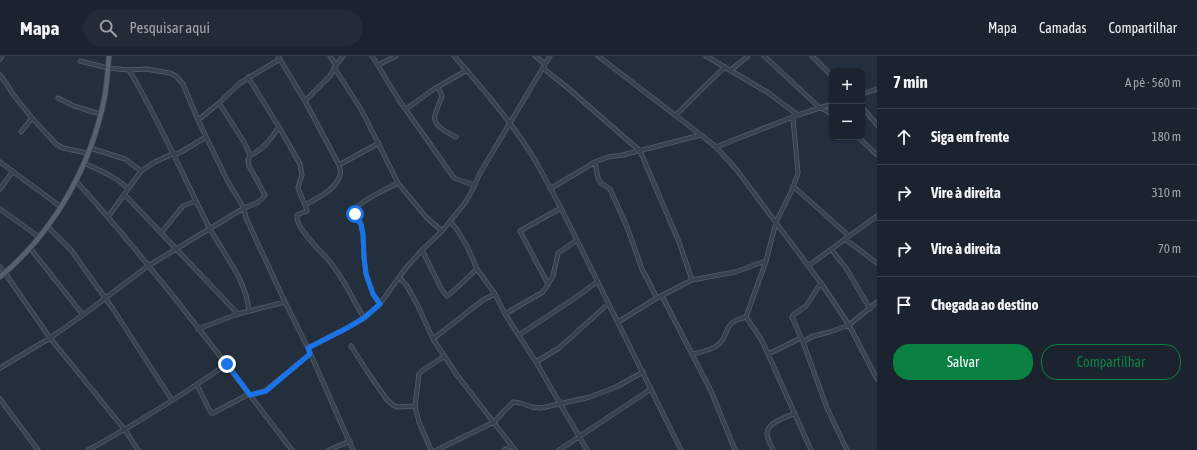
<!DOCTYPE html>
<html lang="pt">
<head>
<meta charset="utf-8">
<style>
	:root { --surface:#1b232e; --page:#242b36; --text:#f1f3f6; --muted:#a0a4aa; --line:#39404a; --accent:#0b8043 }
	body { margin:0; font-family:"Asap Condensed",sans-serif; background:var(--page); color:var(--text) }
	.controls { position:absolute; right:12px; top:12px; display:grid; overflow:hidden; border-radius:8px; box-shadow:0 1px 3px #0004 }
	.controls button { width:36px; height:36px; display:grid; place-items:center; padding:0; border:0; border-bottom:1px solid var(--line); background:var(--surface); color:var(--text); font:20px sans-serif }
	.stop { position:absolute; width:12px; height:12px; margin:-9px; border:3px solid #1a73e8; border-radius:50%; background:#fff }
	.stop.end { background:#1a73e8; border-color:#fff; box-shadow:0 1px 4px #0008 }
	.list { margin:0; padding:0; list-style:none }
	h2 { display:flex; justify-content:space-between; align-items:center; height:52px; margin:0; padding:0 16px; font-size:17px }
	h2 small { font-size:13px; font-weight:400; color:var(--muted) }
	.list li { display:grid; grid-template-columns:26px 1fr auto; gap:12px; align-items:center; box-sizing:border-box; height:56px; padding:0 16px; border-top:1px solid var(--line) }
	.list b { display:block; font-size:15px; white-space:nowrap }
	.list em { font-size:13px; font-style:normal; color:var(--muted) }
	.actions { display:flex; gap:8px; padding:12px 16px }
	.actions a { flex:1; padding:9px 0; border:1px solid var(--accent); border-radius:16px; text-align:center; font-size:14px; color:var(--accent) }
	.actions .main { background:var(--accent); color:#fff }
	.icon { flex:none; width:22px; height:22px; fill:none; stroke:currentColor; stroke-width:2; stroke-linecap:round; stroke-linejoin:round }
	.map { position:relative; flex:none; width:877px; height:394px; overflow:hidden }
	header { display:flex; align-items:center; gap:24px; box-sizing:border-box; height:56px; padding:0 20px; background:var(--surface); border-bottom:1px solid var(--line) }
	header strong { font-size:19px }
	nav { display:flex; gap:22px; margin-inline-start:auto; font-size:14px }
	.search { width:280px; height:36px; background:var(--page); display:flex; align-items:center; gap:10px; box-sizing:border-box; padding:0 14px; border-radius:22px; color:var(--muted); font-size:15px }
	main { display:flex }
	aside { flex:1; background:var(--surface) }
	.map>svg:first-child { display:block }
</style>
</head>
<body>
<header>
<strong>Mapa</strong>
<div class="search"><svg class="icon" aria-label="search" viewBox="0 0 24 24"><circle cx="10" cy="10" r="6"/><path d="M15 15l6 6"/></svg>Pesquisar aqui</div>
<nav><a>Mapa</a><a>Camadas</a><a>Compartilhar</a></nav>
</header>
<main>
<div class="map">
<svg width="877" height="394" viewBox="0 0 877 394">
	<rect width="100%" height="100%" fill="#242f3e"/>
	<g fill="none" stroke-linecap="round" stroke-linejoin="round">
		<g stroke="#565f6c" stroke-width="5">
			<path id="minor" d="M278,0L305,45L339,109C340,112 341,116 340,119C336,134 317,142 305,149
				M330,0L336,9
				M372,0L399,44L454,122L474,129
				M454,0C481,30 508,62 530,96C547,124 562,154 577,184L681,394
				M535,0L545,8
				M598,0L701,79L716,91L736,113L821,227L849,269L877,323
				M706,0L767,36L798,59
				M764,0L820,52L827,55L832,59
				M812,0L832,20
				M0,3L2,0
				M80,5L108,12L129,14L146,13L170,17L176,20L183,28L198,64L228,126L244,152L246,162L285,246L308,292L353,394
				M378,9L396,0
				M543,12L569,33L640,95L679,186L692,224
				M335,13L362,55L398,127L426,161L442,175
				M129,14C159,64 182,118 208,169C223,198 245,221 249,254
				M731,14L748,0
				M0,19L8,30L12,37L32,62L56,88L63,92L87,97
				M248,21L279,71L300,108L302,119L298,131L299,135L307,154V155L297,159C295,169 315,190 322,197C340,215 351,240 364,262
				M438,31L442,40C440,46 437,52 435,59C432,70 448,77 456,81
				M862,38L877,33
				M58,42L74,50L100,58
				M305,45L330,20L336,9L343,0
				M219,47L244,86L250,99C263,95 272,81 279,71
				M862,51L877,69
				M406,53L434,33L467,14
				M676,59L707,28L725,11
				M198,64L219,47L240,27L280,3
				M21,76L32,62
				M858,81L877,99
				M716,91L798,59L832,48
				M90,92L125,103L141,115
				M0,106L61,151
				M595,106L598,122L601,127L610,133L627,171L642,213L657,242
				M84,107C99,114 117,121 128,133
				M339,109L379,87
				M76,125C153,210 222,303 292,394
				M793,130L849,180
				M0,133L13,115
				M550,133L595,106L608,101L623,99L701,79
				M124,138L238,258
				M0,153L39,181
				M108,161L141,115L155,106L174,97L177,98L181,96L206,81
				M450,165L458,175L467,190L477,213L495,238L505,258L536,306L587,394
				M48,171L71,194L113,253L172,344
				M161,177L183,150L196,145
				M845,183L877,207
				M30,192L83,259
				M831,193L846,212L870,253
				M422,194L442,234L447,240L450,238L477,213
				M808,210L877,160
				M0,211L5,217L50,282L125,374L138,394
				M400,222L407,230L418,250L433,283L457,319L515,394
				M821,227L806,250L793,259L792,261L803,286L827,352L847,394
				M548,228L520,175L561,152
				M662,240L711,335L735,394
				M380,248L373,238L366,218L364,201L363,179L361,169L354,155C359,145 388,132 398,127
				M505,258L543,236L553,220L558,197L577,184
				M746,261L761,283L768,298L811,394
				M618,266L657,242L692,224L735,216L766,205
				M198,273L238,258L285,246
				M519,279L572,244L597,226
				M433,283L483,244L495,238
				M803,286L813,280L830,276L849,269L877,246
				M351,290L367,315L387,344L393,349L397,351L415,350
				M308,292L347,272L364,262L380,248L405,213L422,194L442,175L465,147L472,135L480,117L550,0
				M693,298C701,296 713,294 719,288C726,282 725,275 730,269C733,264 741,263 746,261L766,205L776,166L792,134L798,117L793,62
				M768,298L801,282
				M536,306L559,292L608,248
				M0,312L50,282L83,259L148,210L244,152C252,149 260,147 265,139L249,110L248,104L250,99
				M197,329L211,357H213L249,338
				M250,339L265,335L310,298
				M0,343L38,394
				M88,394C136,368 182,339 227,308
				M329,394L350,385
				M431,394L419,366L415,350L419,318L422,315L445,300
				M437,394L494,366L513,346L520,347L532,351L541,352L590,341L616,331L643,316
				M504,394L512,390
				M559,394L651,333
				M773,394C771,389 767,383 767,378C767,366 786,362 795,357"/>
		</g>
		<g stroke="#414a57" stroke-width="6">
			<path id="major" d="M0,221C54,176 92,109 105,39C107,27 108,13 109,0"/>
		</g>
		<use href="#minor" stroke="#38414e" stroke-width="3.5"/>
		<use href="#major" stroke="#56606e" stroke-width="4.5"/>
	</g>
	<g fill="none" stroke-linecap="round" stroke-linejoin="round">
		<path stroke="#1a73e8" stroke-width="5" d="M227,308L250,339L266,335L310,298L308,292L347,272L364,262L380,248L373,238L366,218L364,201L363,179L361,168L355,158"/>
	</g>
</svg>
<div class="controls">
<button>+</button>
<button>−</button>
</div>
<div class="stop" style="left:355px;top:158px"></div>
<div class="stop end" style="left:227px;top:308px"></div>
</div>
<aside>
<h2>7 min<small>A pé · 560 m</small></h2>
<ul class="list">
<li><svg class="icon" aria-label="ahead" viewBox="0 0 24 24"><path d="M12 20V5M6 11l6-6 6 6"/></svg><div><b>Siga em frente</b></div><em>180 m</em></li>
<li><svg class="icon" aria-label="right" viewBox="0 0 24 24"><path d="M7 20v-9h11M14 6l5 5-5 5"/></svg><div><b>Vire à direita</b></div><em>310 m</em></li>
<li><svg class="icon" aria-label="right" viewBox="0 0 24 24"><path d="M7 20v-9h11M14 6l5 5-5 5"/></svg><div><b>Vire à direita</b></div><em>70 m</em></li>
<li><svg class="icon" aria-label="arrive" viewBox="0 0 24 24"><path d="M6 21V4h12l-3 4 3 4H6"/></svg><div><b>Chegada ao destino</b></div></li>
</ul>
<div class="actions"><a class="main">Salvar</a><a>Compartilhar</a></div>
</aside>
</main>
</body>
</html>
